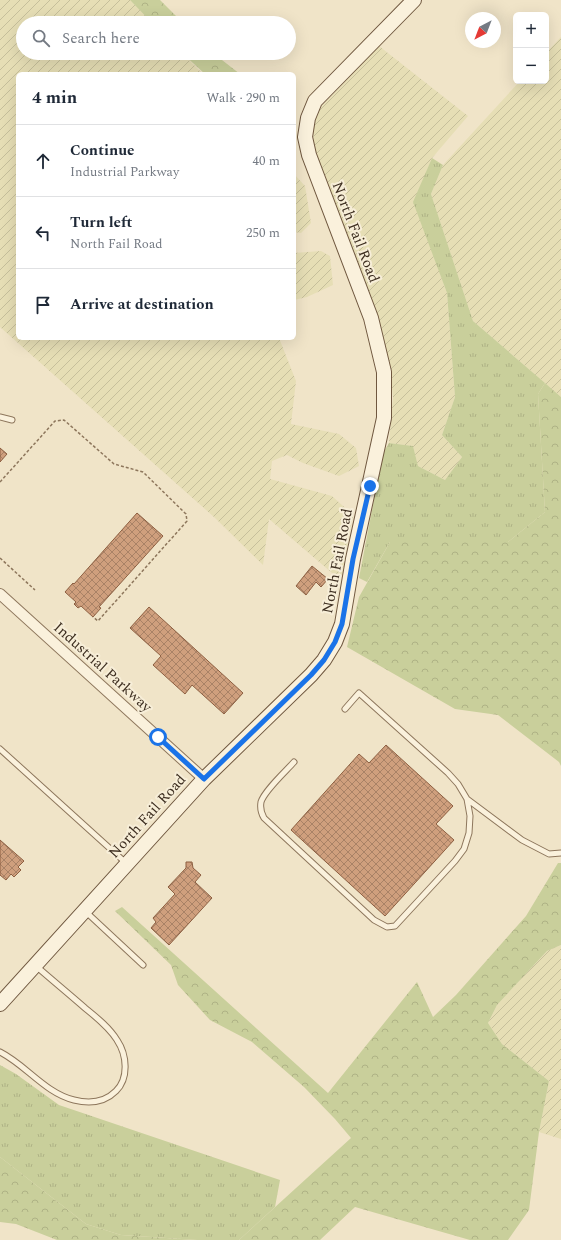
<!DOCTYPE html>
<html lang="en">
<head>
<meta charset="utf-8">
<style>
	:root { --surface:#fff; --page:#f6f6f7; --text:#1f2937; --muted:#747a83; --line:#e0e1e3 }
	body { margin:0; font-family:Spectral,serif; background:var(--page); color:var(--text) }
	.controls { position:absolute; right:12px; top:12px; display:grid; overflow:hidden; border-radius:6px; box-shadow:0 4px 16px #0002 }
	.controls button { width:36px; height:36px; display:grid; place-items:center; padding:0; border:0; border-bottom:1px solid var(--line); background:var(--surface); color:var(--text); font:20px sans-serif }
	.compass { position:absolute; left:465px; top:12px; width:36px; height:36px; border-radius:50%; background:var(--surface); box-shadow:0 4px 16px #0002; rotate:222deg }
	.stop { position:absolute; width:12px; height:12px; margin:-9px; border:3px solid #1a73e8; border-radius:50%; background:#fff }
	.stop.end { background:#1a73e8; border-color:#fff; box-shadow:0 1px 4px #0008 }
	.list { margin:0; padding:0; list-style:none }
	h2 { display:flex; justify-content:space-between; align-items:center; height:52px; margin:0; padding:0 16px; font-size:17px }
	h2 small { font-size:13px; font-weight:400; color:var(--muted) }
	.list li { display:grid; grid-template-columns:26px 1fr auto; gap:12px; align-items:center; box-sizing:border-box; height:72px; padding:0 16px; border-top:1px solid var(--line) }
	.list b { display:block; font-size:15px; white-space:nowrap }
	.list p { margin:0; font-size:13px; white-space:nowrap; color:var(--muted) }
	.list em { font-size:13px; font-style:normal; color:var(--muted) }
	.icon { flex:none; width:22px; height:22px; fill:none; stroke:currentColor; stroke-width:2; stroke-linecap:round; stroke-linejoin:round }
	.map { position:relative; flex:none; width:561px; height:1240px; overflow:hidden }
	.search { position:absolute; background:var(--surface); box-shadow:0 4px 16px #0002; left:16px; top:16px; width:280px; height:44px; display:flex; align-items:center; gap:10px; box-sizing:border-box; padding:0 14px; border-radius:22px; color:var(--muted); font-size:15px }
	.panel { position:absolute; background:var(--surface); box-shadow:0 4px 16px #0002; left:16px; top:72px; width:280px; height:268px; border-radius:6px }
	.map>svg:first-child { display:block }
</style>
</head>
<body>
<div class="map">
<svg width="561" height="1240" viewBox="0 0 561 1240">
	<defs>
		<pattern id="farmland-furrows" width="10" height="10" patternUnits="userSpaceOnUse"><rect width="10" height="10" fill="#e6deb5"/><path d="M-1 1l2-2M0 10L10 0M9 11l2-2" fill="none" stroke="#c6bf9b"/></pattern>
		<pattern id="grass-tufts" width="24" height="20" patternUnits="userSpaceOnUse"><rect width="24" height="20" fill="#c9cf9b"/><path d="M3 7l-1-3M5 7V3M7 7l1-3M15 17l-1-3M17 17v-4M19 17l1-3" fill="none" stroke="#aeb285"/></pattern>
		<pattern id="forest-crowns" width="20" height="18" patternUnits="userSpaceOnUse"><rect width="20" height="18" fill="#c9cf9b"/><path d="M2 6a3 3 0 1 1 6 0M12 15a3 3 0 1 1 6 0" fill="none" stroke="#aeb285"/></pattern>
		<pattern id="building-cross-hatch" width="8" height="8" patternUnits="userSpaceOnUse"><rect width="8" height="8" fill="#cf9f7d"/><path d="M0 0l8 8M0 8l8-8" fill="none" stroke="#a98266"/></pattern>
	</defs>
	<rect width="100%" height="100%" fill="#f0e4c8"/>
	<path fill="url(#farmland-furrows)" d="M0,0H130L152,23H23V53H182L203,74H18V338H279L296,381L291,424L339,434L356,448L359,466L339,476L303,463L287,455L272,461L270,479L332,496L353,515L342,575L332,573L269,519L263,565L214,517L0,327Z
		M561,37V397L473,321L431,194L443,165L520,81H546V53Z
		M379,46L468,116L432,158L414,202L447,293L455,397L442,435L462,457L445,480L418,466L413,446L389,443L393,397L389,362L320,167L314,145L313,131L318,110Z
		M294,174L305,186L311,223L301,233L294,232Z
		M321,251L330,256L333,285L307,297L294,300V253Z
		M561,945V1139L539,1132L549,1081L502,1044L488,1023L497,1005L547,951Z"/>
	<path fill="url(#grass-tufts)" d="M432,158L443,165L431,194L473,321L545,383L538,394L545,512L508,542H390L367,582L359,578L383,453L389,443L413,446L418,466L445,480L462,457L442,435L455,397L447,293L413,202Z
		M0,1065L16,1074L59,1105L280,1180L275,1207L239,1240H197L121,1235L86,1224L0,1157Z"/>
	<path fill="url(#forest-crowns)" d="M130,0H160L183,23H152Z
		M182,53H213L240,74H205Z
		M545,383L561,397V766L559,762L498,715L455,709L347,647L359,597L390,542H508L545,512L538,394Z
		M558,863H561V945L547,951L497,1005L488,1023L502,1044L549,1081L539,1132L529,1210L508,1240H470L355,1207L320,1240H239L351,1138L335,1119L304,1087L252,1042L210,1020L178,985L171,965L115,911L122,907L328,1093L417,982L433,1017L456,995L526,916Z
		M0,1157L86,1224L121,1235L197,1240H57L16,1224L0,1222Z"/>
	<path fill="url(#building-cross-hatch)" stroke="#8d5f41" d="M0,448L7,454L0,462Z
		M137,513L163,536L99,607L101,608L93,617L81,606L78,608L74,604L76,602L65,592L73,583L74,584Z
		M312,566L328,579L321,587L316,582L306,595L296,586Z
		M149,607L243,693L224,714L192,685L185,694L153,665L161,656L130,628Z
		M386,745L453,806L436,824L454,840L385,916L291,830L359,754L369,763Z
		M0,840L24,861L18,867L21,870L14,877L11,874L6,880L0,875Z
		M186,862H192L193,868L201,875L195,882L212,898L169,945L151,928L156,922L153,918L175,894L168,887L186,868Z"/>
	<g fill="none" stroke-linecap="round" stroke-linejoin="round">
		<g stroke="#8d765c" stroke-width="7">
			<path id="lane" d="M0,417L12,420
				M0,749L126,863
				M294,762C286,771 264,791 261,802C260,808 261,813 264,818L374,920L387,927L395,926L455,861L464,849L469,833L470,816L467,799L458,784L448,773L359,693L345,709
				M467,799L522,840L549,854L561,853
				M85,911L143,965
				M0,1052C26,1065 45,1093 74,1100C90,1104 104,1103 116,1091C129,1078 127,1055 117,1040C109,1027 96,1017 85,1008C69,994 52,980 36,966"/>
		</g>
		<g stroke="#8d765c" stroke-width="12">
			<path id="street" d="M0,594L204,779"/>
		</g>
		<g stroke="#6f573f" stroke-width="16">
			<path id="secondary" d="M0,1004L204,779L311,675L324,660L335,642L342,624L353,559L384,418V372L371,318L309,155L305,137L308,118L315,101L414,0"/>
		</g>
		<path stroke="#8d765c" stroke-width="1.5" stroke-dasharray="3 2" stroke-linecap="butt" d="M0,482L55,421L64,420L114,464L143,472L186,514L187,521L98,621L93,617
			M0,558L35,590"/>
		<use href="#lane" stroke="#faf1dc" stroke-width="5"/>
		<use href="#street" stroke="#faf1dc" stroke-width="10"/>
		<use href="#secondary" stroke="#faf1dc" stroke-width="14"/>
	</g>
	<g fill="none" stroke-linecap="round" stroke-linejoin="round">
		<path stroke="#1a73e8" stroke-width="5" d="M158,737L204,779L311,675L324,660L335,642L342,624L353,559L370,486"/>
	</g>
	<g text-anchor="middle" stroke-width="4" stroke-linejoin="round" paint-order="stroke">
		<g font-size="15" fill="#3d2e20" stroke="#f7eed8">
			<text transform="translate(356 232) rotate(69)" y="5">North Fail Road</text>
			<text transform="translate(337 561) rotate(-79)" y="5">North Fail Road</text>
			<text transform="translate(103 667) rotate(42)" y="5">Industrial Parkway</text>
			<text transform="translate(147 816) rotate(-48)" y="5">North Fail Road</text>
		</g>
	</g>
</svg>
<div class="controls">
<button>+</button>
<button>−</button>
</div>
<svg class="compass" viewBox="-18 -18 36 36"><path d="M0-13l5 13h-10z" fill="#e53935"/><path d="M0 13l5-13h-10z" fill="#747a83"/></svg>
<div class="stop" style="left:158px;top:737px"></div>
<div class="stop end" style="left:370px;top:486px"></div>
<div class="search"><svg class="icon" aria-label="search" viewBox="0 0 24 24"><circle cx="10" cy="10" r="6"/><path d="M15 15l6 6"/></svg>Search here</div>
<section class="panel">
<h2>4 min<small>Walk · 290 m</small></h2>
<ul class="list">
<li><svg class="icon" aria-label="ahead" viewBox="0 0 24 24"><path d="M12 20V5M6 11l6-6 6 6"/></svg><div><b>Continue</b><p>Industrial Parkway</p></div><em>40 m</em></li>
<li><svg class="icon" aria-label="left" viewBox="0 0 24 24"><path d="M17 20v-9H6M10 6l-5 5 5 5"/></svg><div><b>Turn left</b><p>North Fail Road</p></div><em>250 m</em></li>
<li><svg class="icon" aria-label="arrive" viewBox="0 0 24 24"><path d="M6 21V4h12l-3 4 3 4H6"/></svg><div><b>Arrive at destination</b></div></li>
</ul>
</section>
</div>
</body>
</html>
